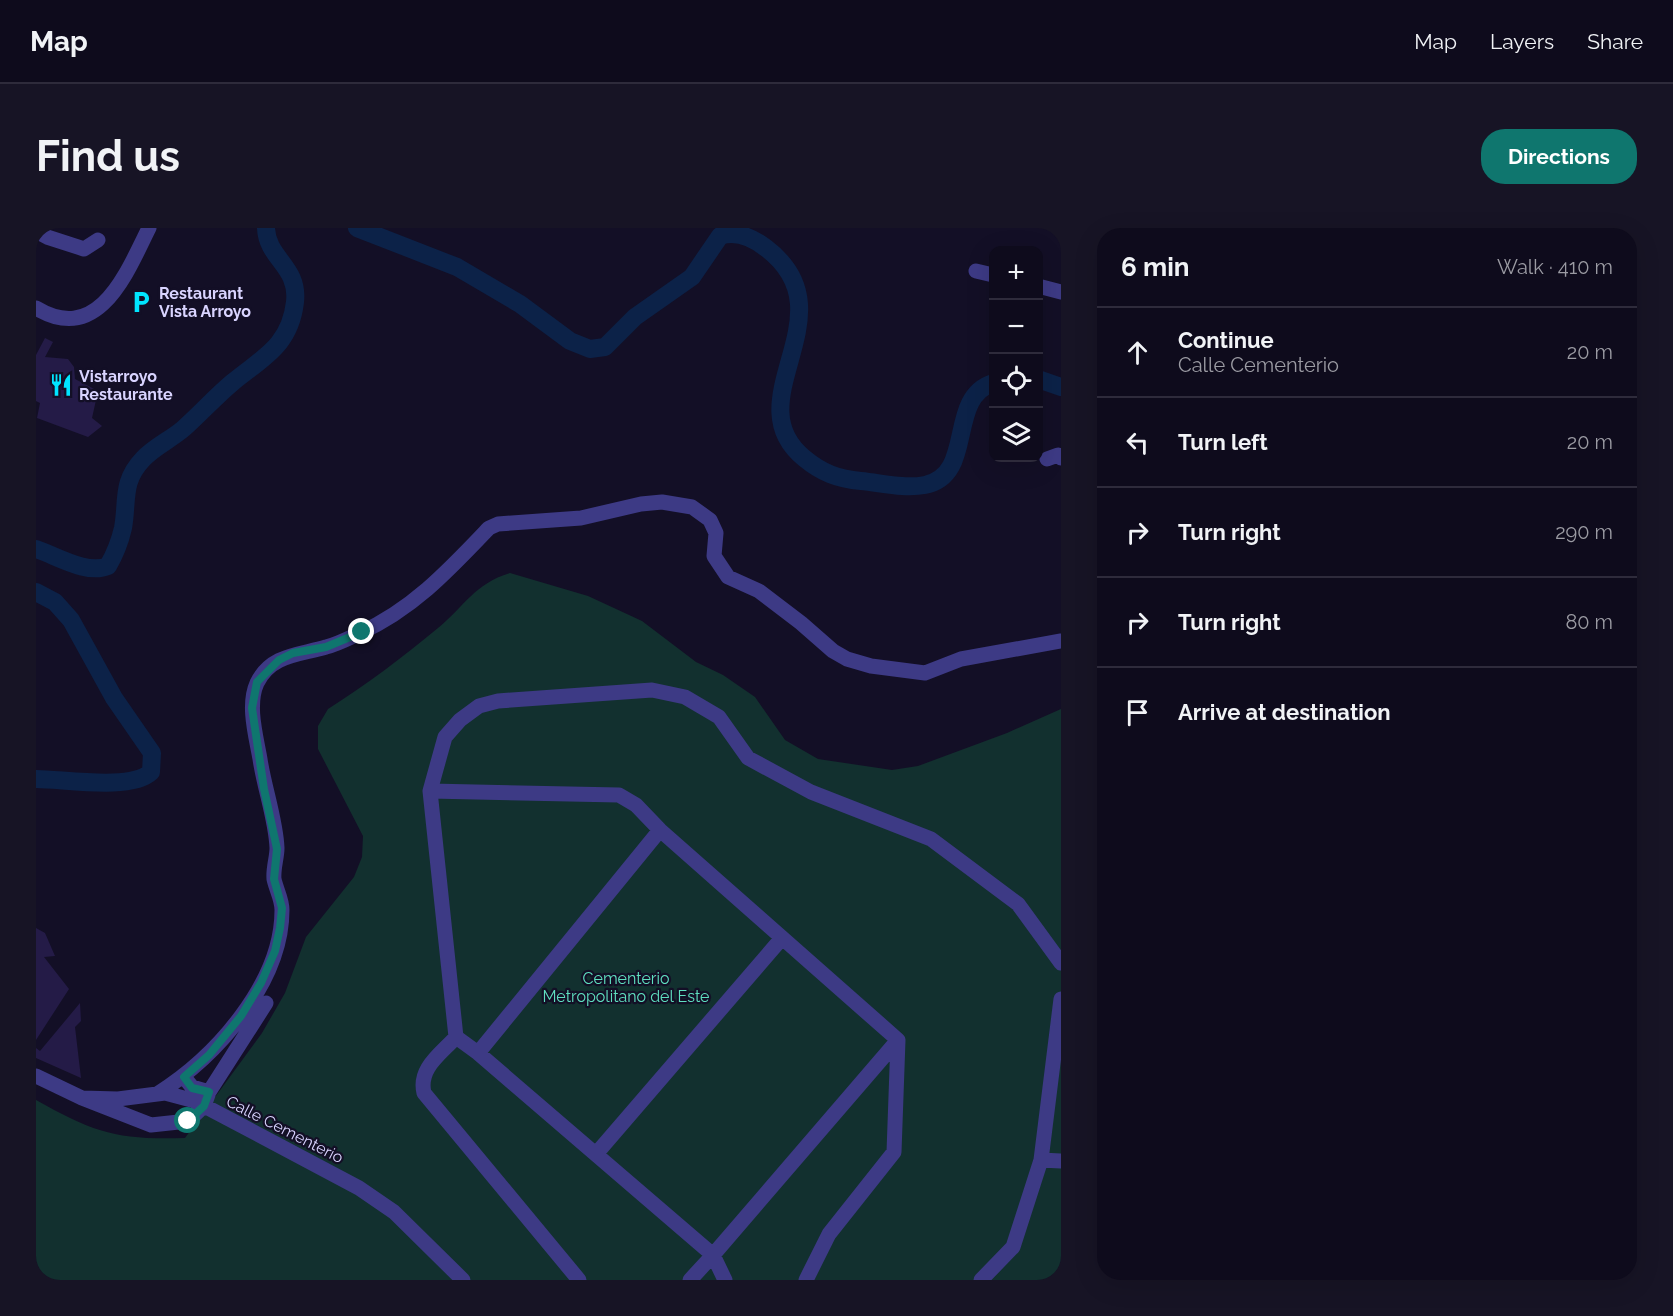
<!DOCTYPE html>
<html lang="en">
<head>
<meta charset="utf-8">
<style>
	:root { --surface:#0e0b1c; --page:#171425; --text:#f1f3f6; --muted:#9b9ba3; --line:#2e2b3b; --accent:#0f766e }
	body { margin:0; font-family:Raleway,sans-serif; background:var(--page); color:var(--text) }
	.controls { position:absolute; right:18px; top:18px; display:grid; overflow:hidden; border-radius:12px; box-shadow:0 6px 24px #0002 }
	.controls button { width:54px; height:54px; display:grid; place-items:center; padding:0; border:0; border-bottom:2px solid var(--line); background:var(--surface); color:var(--text); font:30px sans-serif }
	.stop { position:absolute; width:18px; height:18px; margin:-14px; border:4px solid #0f766e; border-radius:50%; background:#fff }
	.stop.end { background:#0f766e; border-color:#fff; box-shadow:0 2px 6px #0008 }
	.list { margin:0; padding:0; list-style:none }
	h2 { display:flex; justify-content:space-between; align-items:center; height:78px; margin:0; padding:0 24px; font-size:26px }
	h2 small { font-size:20px; font-weight:400; color:var(--muted) }
	.list li { display:grid; grid-template-columns:39px 1fr auto; gap:18px; align-items:center; box-sizing:border-box; height:90px; padding:0 24px; border-top:2px solid var(--line) }
	.list b { display:block; font-size:22px; white-space:nowrap }
	.list p { margin:0; font-size:20px; white-space:nowrap; color:var(--muted) }
	.list em { font-size:20px; font-style:normal; color:var(--muted) }
	.icon { flex:none; width:33px; height:33px; fill:none; stroke:currentColor; stroke-width:2; stroke-linecap:round; stroke-linejoin:round }
	.map { position:relative; flex:none; width:1025px; height:1052px; overflow:hidden; border-radius:24px }
	header { display:flex; align-items:center; gap:36px; box-sizing:border-box; height:84px; padding:0 30px; background:var(--surface); border-bottom:2px solid var(--line) }
	header strong { font-size:28px }
	nav { display:flex; gap:33px; margin-inline-start:auto; font-size:21px }
	.intro { display:flex; align-items:center; justify-content:space-between; box-sizing:border-box; height:144px; padding:0 36px }
	h1 { margin:0; font-size:42px }
	.button { padding:15px 27px; border-radius:24px; background:var(--accent); color:#fff; font-size:21px; font-weight:700 }
	main { display:flex; gap:36px; padding:0 36px }
	aside { flex:1; background:var(--surface); border-radius:24px; box-shadow:0 6px 24px #0002 }
	.map>svg:first-child { display:block }
</style>
</head>
<body>
<header>
<strong>Map</strong>
<nav><a>Map</a><a>Layers</a><a>Share</a></nav>
</header>
<div class="intro"><h1>Find us</h1><a class="button">Directions</a></div>
<main>
<div class="map">
<svg width="1025" height="1052" viewBox="0 0 1025 1052">
	<rect width="100%" height="100%" fill="#130f26"/>
	<path fill="#12302f" d="M474,345L552,368L606,393L660,434L687,447L719,469L749,512L782,531L856,542L882,538L971,505L1025,481V1052H0V872C59,905 81,912 149,910L226,805L249,765L270,709L318,649L326,629L327,608L282,521V498L292,481C330,457 367,429 402,400C429,378 438,356 474,345Z"/>
	<g fill="none" stroke-linecap="round" stroke-linejoin="round">
		<path stroke="#0c2248" stroke-width="18" d="M321,0L421,39L484,76L534,113L554,121L569,119L599,89L656,49L684,8C701,2 717,10 730,20C817,86 697,172 768,230C786,245 802,251 825,253C846,255 868,261 889,257C940,247 910,170 957,155
			M1002,151L1025,159
			M0,321C21,328 51,347 72,338C79,326 84,313 87,300C92,273 85,254 107,231C118,219 134,212 147,201C164,186 179,169 197,154C226,130 254,118 259,74C263,38 231,31 230,0
			M0,364L19,374L35,392L78,470L116,525L115,544C95,563 28,551 0,551"/>
	</g>
	<path fill="#241b47" d="M9,110L17,114L9,129L32,131L38,139L39,151L62,163L56,190L66,198L52,209L1,190L4,175L0,173V127Z
		M0,700L9,705L19,728L8,729L33,761L0,812Z
		M44,775L45,793L39,799L45,850L0,830V820L4,823Z"/>
	<g fill="none" stroke-linecap="round" stroke-linejoin="round">
		<path stroke="#3d3a85" stroke-width="15" d="M0,3L11,9L48,21L62,12
			M940,43L957,47
			M1002,58L1025,64
			M0,80C63,118 91,44 113,0
			M1011,231L1022,227L1025,230
			M394,563L583,567L600,577L624,602L862,812L677,1027L442,825L420,809L394,563L409,509L424,492L443,478L462,473L616,462L649,469L683,489L712,530L775,564L895,611L982,676L1025,735
			M420,809C405,826 382,840 388,865L543,1052
			M442,825L624,602
			M0,848L46,870L115,897L152,893L168,878L173,864
			M148,849L156,859L173,864L230,775
			M121,866C180,829 246,755 246,682C246,671 240,661 238,651C237,640 241,630 241,620C240,592 228,559 224,531C220,508 211,477 221,455C235,426 264,427 290,419C302,416 313,410 324,405C377,381 413,342 453,300L462,296L545,290L605,276L626,274L656,279L674,292L680,305L678,328L692,349L723,363L765,395L797,423L811,431L835,438L889,445L925,431L1025,413
			M46,870L82,871L129,865L159,873L323,960L358,984L427,1052
			M560,926L746,710
			M1005,932L1025,933
			M654,1052L677,1027L689,1052
			M770,1052L793,1006L858,924L862,812
			M945,1052L977,1019L1005,932L1025,771"/>
	</g>
	<g fill="none" stroke-linecap="round" stroke-linejoin="round">
		<path stroke="#0f766e" stroke-width="8" d="M152,893L168,878L173,864L156,860L148,849L173,827L205,788L225,755L239,723L244,700L246,680L238,651L241,621L228,561L216,480L221,454L243,432L257,425L290,419L326,404"/>
	</g>
	<defs>
		<g id="parking-bare" transform="scale(1.8)"><path d="M-3.5-5.5H1a3.5 3.5 0 0 1 0 7H-1V5.5H-3.5ZM-1-3.4V-.6H.8a1.4 1.4 0 0 0 0-2.8Z" fill="#00e5ff" stroke="#130f26" stroke-width="2.5" paint-order="stroke"/></g>
		<g id="restaurant-bare" transform="scale(1.8)"><path d="M-5-6h1v4h1v-4h1v4h1v-4h1v5L-1.5 .5V6h-2V.5L-5-1ZM5-6V6H3V1.5H1.5Q1.5-4 5-6Z" fill="#00e5ff" stroke="#130f26" stroke-width="2.5" paint-order="stroke"/></g>
	</defs>
	<g fill-rule="evenodd">
		<use href="#parking-bare" x="105" y="74"/>
		<use href="#restaurant-bare" x="25" y="157"/>
	</g>
	<g text-anchor="middle" stroke-width="4.5" stroke-linejoin="round" paint-order="stroke">
		<g font-size="16" font-weight="bold" fill="#d9d4ff" stroke="#130f26" text-anchor="start">
			<text x="123" y="71">Restaurant<tspan x="123" dy="18">Vista Arroyo</tspan></text>
			<text x="43" y="154">Vistarroyo<tspan x="43" dy="18">Restaurante</tspan></text>
		</g>
		<g font-size="16" fill="#5fe0c0" stroke="#130f26">
			<text x="590" y="756">Cementerio<tspan x="590" dy="18">Metropolitano del Este</tspan></text>
		</g>
		<g font-size="16" fill="#d9d4ff" stroke="#130f26">
			<text transform="translate(249 901) rotate(27)" y="6">Calle Cementerio</text>
		</g>
	</g>
</svg>
<div class="controls">
<button>+</button>
<button>−</button>
<button><svg class="icon" aria-label="locate" viewBox="0 0 24 24"><circle cx="12" cy="12" r="6"/><path d="M12 2v4M12 18v4M2 12h4M18 12h4"/></svg></button>
<button><svg class="icon" aria-label="layers" viewBox="0 0 24 24"><path d="M12 4l9 5-9 5-9-5zM3 14l9 5 9-5"/></svg></button>
</div>
<div class="stop" style="left:152px;top:893px"></div>
<div class="stop end" style="left:326px;top:404px"></div>
</div>
<aside>
<h2>6 min<small>Walk · 410 m</small></h2>
<ul class="list">
<li><svg class="icon" aria-label="ahead" viewBox="0 0 24 24"><path d="M12 20V5M6 11l6-6 6 6"/></svg><div><b>Continue</b><p>Calle Cementerio</p></div><em>20 m</em></li>
<li><svg class="icon" aria-label="left" viewBox="0 0 24 24"><path d="M17 20v-9H6M10 6l-5 5 5 5"/></svg><div><b>Turn left</b></div><em>20 m</em></li>
<li><svg class="icon" aria-label="right" viewBox="0 0 24 24"><path d="M7 20v-9h11M14 6l5 5-5 5"/></svg><div><b>Turn right</b></div><em>290 m</em></li>
<li><svg class="icon" aria-label="right" viewBox="0 0 24 24"><path d="M7 20v-9h11M14 6l5 5-5 5"/></svg><div><b>Turn right</b></div><em>80 m</em></li>
<li><svg class="icon" aria-label="arrive" viewBox="0 0 24 24"><path d="M6 21V4h12l-3 4 3 4H6"/></svg><div><b>Arrive at destination</b></div></li>
</ul>
</aside>
</main>
</body>
</html>
